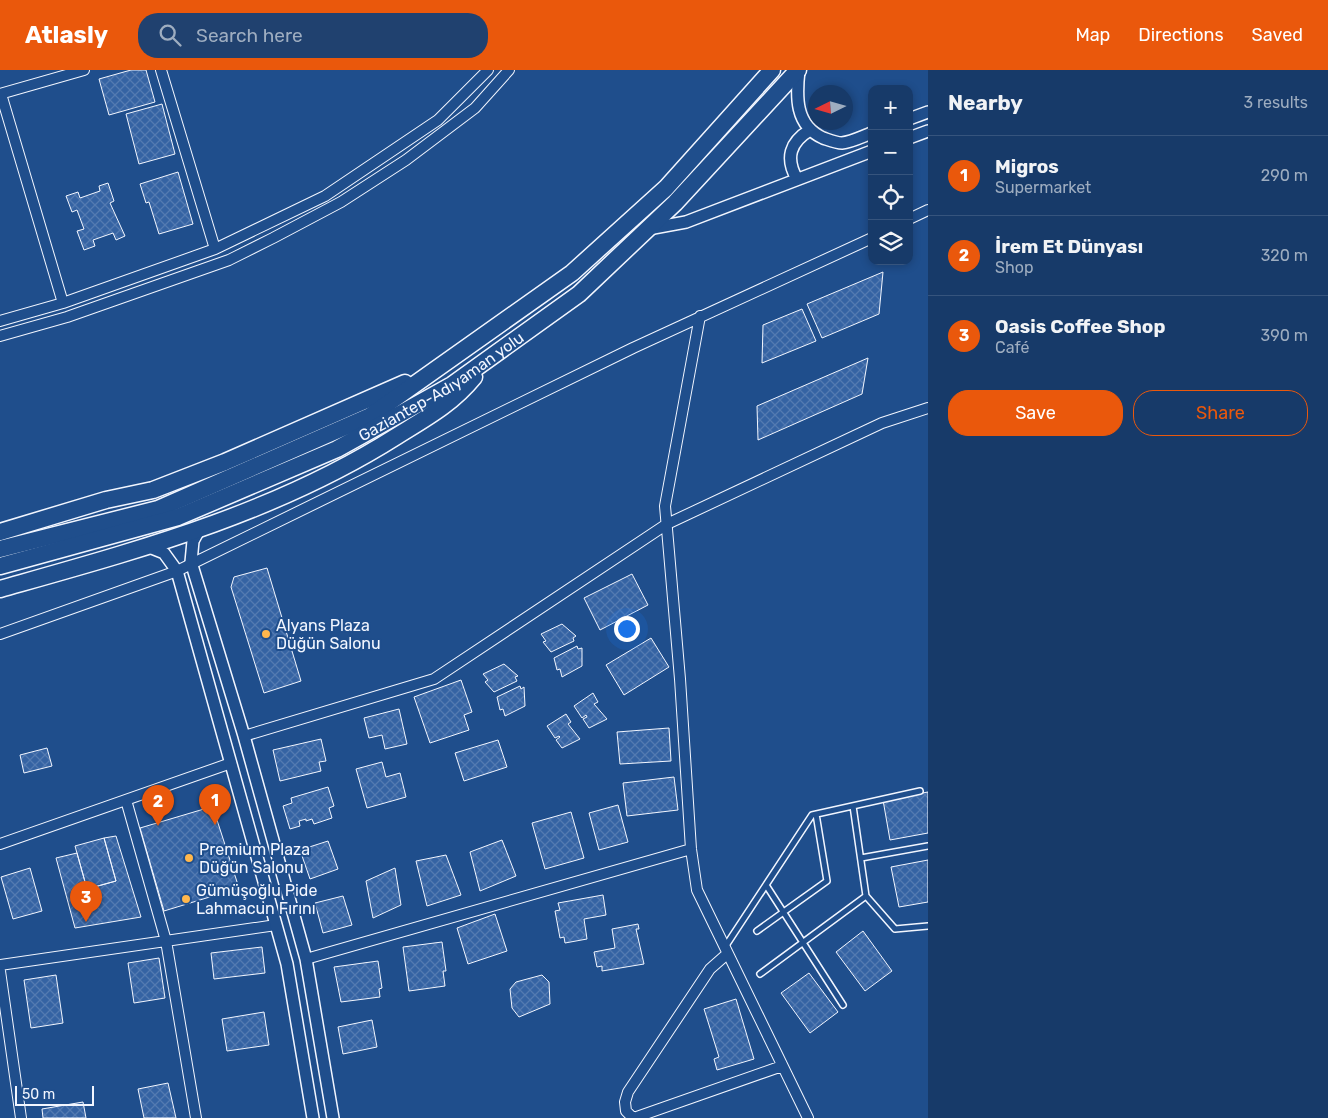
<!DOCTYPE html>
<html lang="en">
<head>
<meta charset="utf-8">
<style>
	:root { --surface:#173a69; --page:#20416f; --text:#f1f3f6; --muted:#9eadc0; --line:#36547d; --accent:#ea580c }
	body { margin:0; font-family:Rubik,sans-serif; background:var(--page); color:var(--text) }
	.controls { position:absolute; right:15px; top:15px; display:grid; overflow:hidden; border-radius:10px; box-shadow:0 2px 8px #0003 }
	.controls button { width:45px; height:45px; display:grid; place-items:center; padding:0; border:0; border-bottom:1px solid var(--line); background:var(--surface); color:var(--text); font:25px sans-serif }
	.compass { position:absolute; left:808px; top:15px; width:45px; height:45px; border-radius:50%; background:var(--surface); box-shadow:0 2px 8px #0003; rotate:265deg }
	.scale { position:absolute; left:15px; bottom:12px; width:79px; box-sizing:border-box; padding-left:5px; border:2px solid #f2f6ff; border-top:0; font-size:14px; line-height:18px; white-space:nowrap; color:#f2f6ff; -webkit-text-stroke:4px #1f4e8c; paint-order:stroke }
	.you { position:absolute; left:626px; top:558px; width:18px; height:18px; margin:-12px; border:4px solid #fff; border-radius:50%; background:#1a73e8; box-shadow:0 0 0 8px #1a73e833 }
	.badge { display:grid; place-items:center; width:32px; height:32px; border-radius:50%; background:var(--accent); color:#fff; font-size:16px; font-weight:700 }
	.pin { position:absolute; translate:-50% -41px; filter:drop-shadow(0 1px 2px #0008) }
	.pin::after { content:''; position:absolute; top:26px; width:18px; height:15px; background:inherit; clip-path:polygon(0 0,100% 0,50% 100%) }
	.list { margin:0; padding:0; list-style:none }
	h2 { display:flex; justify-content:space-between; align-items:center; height:65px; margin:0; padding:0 20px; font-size:21px }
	h2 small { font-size:16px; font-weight:400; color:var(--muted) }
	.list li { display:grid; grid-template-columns:32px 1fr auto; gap:15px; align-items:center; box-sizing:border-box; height:80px; padding:0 20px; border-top:1px solid var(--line) }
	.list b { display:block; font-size:19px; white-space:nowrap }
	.list p { margin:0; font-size:16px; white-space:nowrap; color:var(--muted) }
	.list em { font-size:16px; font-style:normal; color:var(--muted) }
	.actions { display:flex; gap:10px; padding:15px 20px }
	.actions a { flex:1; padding:11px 0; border:1px solid var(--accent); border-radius:20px; text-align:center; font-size:18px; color:var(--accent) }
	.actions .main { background:var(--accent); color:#fff }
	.icon { flex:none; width:28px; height:28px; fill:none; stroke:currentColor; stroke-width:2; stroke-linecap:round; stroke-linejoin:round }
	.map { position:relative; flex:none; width:928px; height:1048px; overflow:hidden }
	header { display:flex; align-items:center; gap:30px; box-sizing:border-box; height:70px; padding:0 25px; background:var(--accent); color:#fff }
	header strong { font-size:24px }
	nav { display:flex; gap:28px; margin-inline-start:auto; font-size:18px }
	.search { width:350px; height:45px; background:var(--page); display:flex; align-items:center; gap:12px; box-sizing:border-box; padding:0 18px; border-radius:20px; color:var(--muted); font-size:19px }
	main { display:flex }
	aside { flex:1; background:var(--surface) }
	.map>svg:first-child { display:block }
</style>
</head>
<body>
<header>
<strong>Atlasly</strong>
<div class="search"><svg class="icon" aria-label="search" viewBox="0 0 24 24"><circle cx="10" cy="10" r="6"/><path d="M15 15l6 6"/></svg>Search here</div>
<nav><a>Map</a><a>Directions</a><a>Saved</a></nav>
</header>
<main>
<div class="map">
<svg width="928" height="1048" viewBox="0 0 928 1048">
	<defs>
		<pattern id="building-cross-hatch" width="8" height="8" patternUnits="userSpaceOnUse" patternTransform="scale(1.25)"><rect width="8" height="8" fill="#3563a3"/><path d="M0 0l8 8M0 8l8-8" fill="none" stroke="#537ab1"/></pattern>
	</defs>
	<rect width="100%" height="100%" fill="#1f4e8c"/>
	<path fill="url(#building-cross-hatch)" stroke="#f2f6ff" d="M131,0H146L155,32L109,45L99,9Z
		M162,34L175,84L139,94L126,44Z
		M178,102L193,154L159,164L149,132L146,133L140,114Z
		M108,113L114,131L110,133L125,166L116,170L113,163L93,170L95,176L84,180L77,161L84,159L77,140L72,142L66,126L78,122L80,128L100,121L99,116Z
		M883,202L879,244L822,268L807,234Z
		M802,239L816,271L762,293L763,255Z
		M868,288L862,324L758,370L757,336Z
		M267,498L301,611L264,623L231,517L234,507Z
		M632,504L648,535L600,560L584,528Z
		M562,554L576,566L573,568L574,571L551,582L543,572L546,571L541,564Z
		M651,568L669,597L624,625L606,595Z
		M577,576L578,579L582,578V596L562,607L560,599L557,600L554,588Z
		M504,594L518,606L515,607L517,611L494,622L485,612L488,610L483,604Z
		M461,610L472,642L464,645L469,660L430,673L414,627Z
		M520,616L521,619L524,617L525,636L505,646L503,639L500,640L497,627Z
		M593,623L598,632L594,634L607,649L589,658L583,649L587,647L586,645L582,648L574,636Z
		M399,639L407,674L385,679L382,665L369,668L364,648Z
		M566,644L571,652L568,654L580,669L562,678L556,670L560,667L559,666L555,668L547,656Z
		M669,658L671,691L620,694L617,662Z
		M321,669L326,691L319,692L321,701L280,711L273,680Z
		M498,670L507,697L464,711L455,683Z
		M47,678L52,696L24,703L20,685Z
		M382,692L386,707L400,703L406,727L367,738L356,699Z
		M674,707L678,740L627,746L623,713Z
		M328,717L334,736L329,738L332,748L314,754L312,749L306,751V749L299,751L300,756L290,759L283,736L292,733L291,728Z
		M928,722V763L890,770L883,730Z
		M618,735L628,772L599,780L589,743Z
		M204,739L214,744L217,750L239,818L164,841L140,758Z
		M571,742L584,788L545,799L532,753Z
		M116,766L141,847L75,858L56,788L77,783L87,819L116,811L104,768Z
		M104,768L116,811L87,819L75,776Z
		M502,770L516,806L480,821L470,782Z
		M328,771L338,799L310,809L300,780Z
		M446,785L461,825L427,836L416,791Z
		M928,790V832L899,837L891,797Z
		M30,798L42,841L13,849L1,807Z
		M395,798L401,835L373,848L366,811Z
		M603,825L606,845L584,849L587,869L565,873L564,867L560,868L555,841L560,840L558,833Z
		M343,826L352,855L323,863L315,833Z
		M495,844L507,881L468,894L457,858Z
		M638,854L639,859H636L644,894L602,901V896L597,897L594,882L615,878L612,859Z
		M863,861L892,901L865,921L836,882Z
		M442,872L446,901H443L445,916L409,921L403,877Z
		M262,877L265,903L214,909L211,883Z
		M159,888L165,928L134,933L128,893Z
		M378,891L382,918L379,919L380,927L341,932L334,897Z
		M809,903L838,942L810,963L781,923Z
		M56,905L63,953L31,958L24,910Z
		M542,905L549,912L550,934L519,947L512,938L510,919L516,912Z
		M736,929L754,989L717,1000L714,989L719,987L704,939Z
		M264,942L269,975L227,981L222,949Z
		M372,950L377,977L343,984L338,957Z
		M168,1013L176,1048H144L138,1019Z
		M83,1032L86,1048H43L42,1039Z"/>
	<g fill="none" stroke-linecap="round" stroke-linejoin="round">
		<g stroke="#f2f6ff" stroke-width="8">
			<path id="service" d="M861,788L928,776
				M766,815L843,935
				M866,826L895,859L928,856
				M757,861L827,811L816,744
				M725,877L812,745L920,721
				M760,904L866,826L853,736"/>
		</g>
		<g stroke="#f2f6ff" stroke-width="12">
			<path id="minor" d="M161,0L215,179
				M0,24L84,0
				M1,24L63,233
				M909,149L928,140
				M700,246L665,436L680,609L691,779L697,820L808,1048
				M0,251L63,233L215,179L325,126L438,50L488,0
				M0,266L67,247L229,190L273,168L341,132L406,90L475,38L509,0
				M0,564L177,501L633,278L872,168
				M244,666L434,609L667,454L882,353L928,338
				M126,730L166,871L196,1048
				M0,774L231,693
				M306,889L691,779
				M0,895L276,855
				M0,901L21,1048
				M633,1048L626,1041L625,1032L628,1022L710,899L727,884
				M634,1048L782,996"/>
		</g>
		<g stroke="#f2f6ff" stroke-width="14">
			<path id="tertiary" d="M799,0C796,27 795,55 823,68C829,70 836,73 842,73C852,72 863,66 872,63
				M909,49L928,42
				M909,68L928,61
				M797,109C785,88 790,72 810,60
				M648,159L686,152L872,81
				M199,460L193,471L191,492L244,666L306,889L333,1048
				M149,477L164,483L177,501L287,894L313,1048"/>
		</g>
		<g stroke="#f2f6ff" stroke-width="19">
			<g id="trunk">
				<path d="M0,462L106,430L153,420L225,392L405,313"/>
				<path d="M0,479L158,439L370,346L572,203L666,118L772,0"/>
				<path id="s1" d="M0,496L178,447L337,379L452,315L579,224L675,133L798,0"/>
				<path d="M0,519C138,480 274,444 397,366C426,348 452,334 474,307"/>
			</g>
		</g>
		<use href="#service" stroke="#1f4e8c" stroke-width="5"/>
		<use href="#minor" stroke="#1f4e8c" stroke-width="10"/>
		<use href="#tertiary" stroke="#1f4e8c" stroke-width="11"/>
		<use href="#trunk" stroke="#1f4e8c" stroke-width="16"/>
	</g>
	<g fill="#ffb74d" stroke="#1f4e8c" stroke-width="2">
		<circle cx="266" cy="564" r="5"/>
		<circle cx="189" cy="788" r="5"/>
		<circle cx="186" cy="829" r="5"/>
	</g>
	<g text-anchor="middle" stroke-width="4" stroke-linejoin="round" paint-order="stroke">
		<g font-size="16" fill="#f2f6ff" stroke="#1f4e8c">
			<text dy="6" stroke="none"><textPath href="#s1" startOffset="479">Gaziantep-Adıyaman yolu</textPath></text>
		</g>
		<g font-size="16" fill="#f2f6ff" stroke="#1f4e8c" text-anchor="start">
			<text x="276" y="561">Alyans Plaza<tspan x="276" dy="18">Düğün Salonu</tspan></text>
			<text x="199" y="785">Premium Plaza<tspan x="199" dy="18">Düğün Salonu</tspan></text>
			<text x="196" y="826">Gümüşoğlu Pide<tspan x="196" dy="18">Lahmacun Fırını</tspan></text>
		</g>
	</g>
</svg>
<div class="controls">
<button>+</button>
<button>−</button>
<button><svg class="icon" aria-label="locate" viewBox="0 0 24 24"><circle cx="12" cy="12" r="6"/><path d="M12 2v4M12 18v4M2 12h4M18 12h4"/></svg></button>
<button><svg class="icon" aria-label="layers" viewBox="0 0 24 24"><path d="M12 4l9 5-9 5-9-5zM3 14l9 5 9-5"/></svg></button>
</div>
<svg class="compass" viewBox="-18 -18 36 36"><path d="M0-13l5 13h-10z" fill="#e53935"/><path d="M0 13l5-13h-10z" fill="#9eadc0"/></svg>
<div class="scale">50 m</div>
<div class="you"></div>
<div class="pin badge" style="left:215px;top:755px">1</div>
<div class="pin badge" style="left:158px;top:756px">2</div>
<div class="pin badge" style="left:86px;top:852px">3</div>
</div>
<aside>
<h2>Nearby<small>3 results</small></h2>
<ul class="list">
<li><span class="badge">1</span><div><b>Migros</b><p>Supermarket</p></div><em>290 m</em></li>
<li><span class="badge">2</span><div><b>İrem Et Dünyası</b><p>Shop</p></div><em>320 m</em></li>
<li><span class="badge">3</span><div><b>Oasis Coffee Shop</b><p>Café</p></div><em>390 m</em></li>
</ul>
<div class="actions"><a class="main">Save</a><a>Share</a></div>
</aside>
</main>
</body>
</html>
